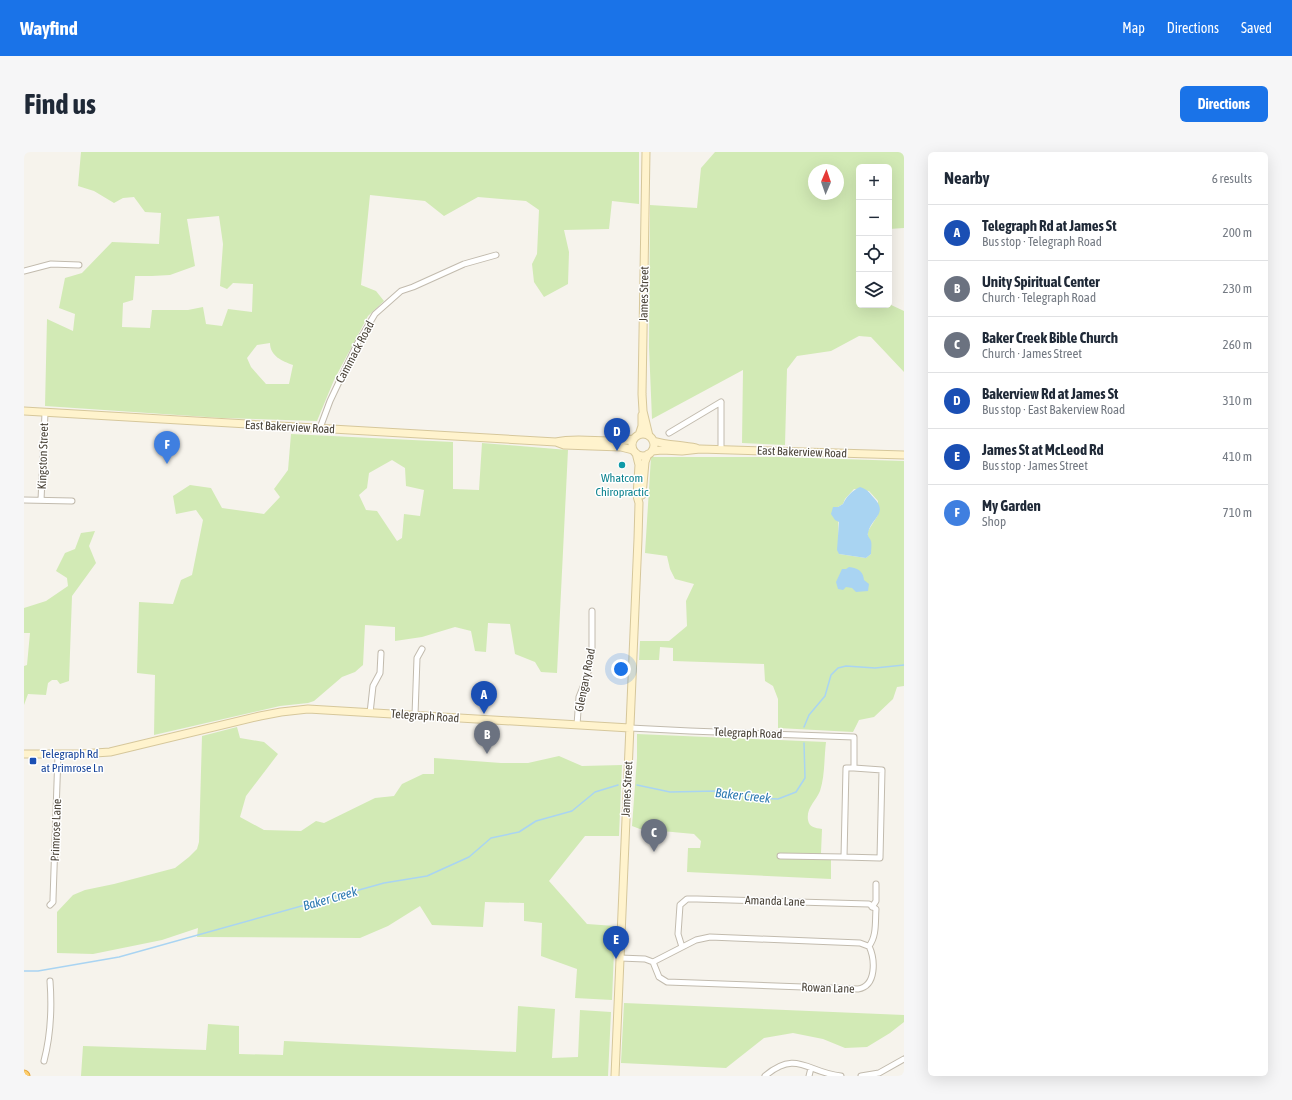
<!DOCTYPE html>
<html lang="en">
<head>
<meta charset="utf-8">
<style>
	:root { --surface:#fff; --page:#f6f6f7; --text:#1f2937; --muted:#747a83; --line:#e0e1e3; --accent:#1a73e8 }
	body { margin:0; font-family:"Asap Condensed",sans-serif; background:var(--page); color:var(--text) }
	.controls { position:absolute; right:12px; top:12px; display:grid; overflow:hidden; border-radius:6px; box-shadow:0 4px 16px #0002 }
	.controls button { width:36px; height:36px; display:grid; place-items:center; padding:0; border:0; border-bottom:1px solid var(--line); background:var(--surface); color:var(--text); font:20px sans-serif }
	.compass { position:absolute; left:784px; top:12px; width:36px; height:36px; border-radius:50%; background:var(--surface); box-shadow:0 4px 16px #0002; rotate:2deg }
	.you { position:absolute; left:597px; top:517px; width:14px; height:14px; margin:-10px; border:3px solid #fff; border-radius:50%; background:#1a73e8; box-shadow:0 0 0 6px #1a73e833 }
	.badge { display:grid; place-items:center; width:26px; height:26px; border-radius:50%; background:var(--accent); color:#fff; font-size:13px; font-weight:700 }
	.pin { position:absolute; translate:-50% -33px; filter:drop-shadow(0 1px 2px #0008) }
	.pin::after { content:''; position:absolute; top:21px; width:14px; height:12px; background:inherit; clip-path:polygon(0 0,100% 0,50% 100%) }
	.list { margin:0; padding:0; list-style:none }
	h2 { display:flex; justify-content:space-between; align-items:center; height:52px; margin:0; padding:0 16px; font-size:17px }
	h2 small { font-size:13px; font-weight:400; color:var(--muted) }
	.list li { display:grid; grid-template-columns:26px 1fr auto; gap:12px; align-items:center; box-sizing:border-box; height:56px; padding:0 16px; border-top:1px solid var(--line) }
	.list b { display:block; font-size:15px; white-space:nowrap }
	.list p { margin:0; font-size:13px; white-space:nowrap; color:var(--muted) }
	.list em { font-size:13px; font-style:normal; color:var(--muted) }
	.icon { flex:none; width:22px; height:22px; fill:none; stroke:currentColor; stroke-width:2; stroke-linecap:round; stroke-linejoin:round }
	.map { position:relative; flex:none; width:880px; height:924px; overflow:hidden; border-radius:6px }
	header { display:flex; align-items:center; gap:24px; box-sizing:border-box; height:56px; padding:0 20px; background:var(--accent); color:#fff }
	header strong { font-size:19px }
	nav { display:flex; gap:22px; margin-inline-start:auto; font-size:14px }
	.intro { display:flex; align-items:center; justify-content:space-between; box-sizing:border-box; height:96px; padding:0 24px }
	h1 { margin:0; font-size:28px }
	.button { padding:10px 18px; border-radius:6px; background:var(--accent); color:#fff; font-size:14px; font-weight:700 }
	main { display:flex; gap:24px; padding:0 24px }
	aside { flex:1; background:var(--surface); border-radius:6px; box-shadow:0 4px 16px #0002 }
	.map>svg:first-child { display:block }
</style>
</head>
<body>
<header>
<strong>Wayfind</strong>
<nav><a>Map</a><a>Directions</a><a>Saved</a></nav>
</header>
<div class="intro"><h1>Find us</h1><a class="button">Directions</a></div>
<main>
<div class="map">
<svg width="880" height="924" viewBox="0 0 880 924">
	<rect width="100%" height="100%" fill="#f6f3ec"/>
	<path fill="#d2eab5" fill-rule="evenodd" d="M57,0H615V52L588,49L585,77L540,78L545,100L544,132L520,145L510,130L508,112L513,102L515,58L502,49L454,45L420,64L401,49L346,43L337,133L352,139L360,149L344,164L310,228L293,269L198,266L21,254L23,167L49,179L51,162L35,156L41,126L58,121L88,90L135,92L137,61L121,60L110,45L99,46L90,51L70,39L54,34ZM195,64L199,92L196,134L203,137L209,131L229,132L228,160L204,157L198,174L182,172L179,155L164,158H128L126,176L98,175L99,151L109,148L111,124H128L146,123L171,114L163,67ZM246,191C246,204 258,209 269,213L265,232H242L227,215L223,206L233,193Z
		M691,0H880V76L865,77V15H835V153H865V152L880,159V220L847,185L835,184L807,199L773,204L763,217L761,293L718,291L719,218L628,267L625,195L626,53L673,56L677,16ZM790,18H814V42H790Z
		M267,282L429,290V337L455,338L458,291L544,298L533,521L517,520L511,510L491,502L486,472L464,471L462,500L451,499L447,479L431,475L398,485L371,489V475L341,473L339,513L331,520L318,525L290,549L284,551L256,554L130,583L131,523L113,521L115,450L149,452L157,428L168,423L179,368L172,358L152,362L149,344L166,333L187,336L198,356L240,362L256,345L250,337L264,318ZM368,308L381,316L382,334L400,338L396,364L380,362L378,386L373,389L353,359L342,358L335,343L343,336L345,321Z
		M627,305H755L880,309V534L873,535L869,547L850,565L835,568L829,580L754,576V547L749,534L741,529L740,512L649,509V496L636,495L635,508H615L616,489H645L663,474L662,449L670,432L651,427L646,417L643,404L621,401ZM830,337L845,339L854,349V363L844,379V385L847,402L842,406L815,402L814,355L819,352L821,347Z
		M71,379L65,394L72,411L48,444L45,529L36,532L33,528H28L24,531L22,543L4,542L0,553V514L3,513L6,481H0V456L22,449L44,434L43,426L32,419L41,401L51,397L57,381Z
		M213,575L216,586L240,590L254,602L222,644L216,665L240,678L277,679L292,669L300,671L351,646L370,644L378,632L399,622H410V606L477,611H504L535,604L558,614L598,613L595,684H561L525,729L563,772L591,774L588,848L551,846L553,817L517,804L518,771L500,769V751L461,750L459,775L408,773L396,754L364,774L336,786L173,785L174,776L138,788L69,802L33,801V760L49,743L61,738L90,732L151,716L165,705L173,697L175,690L178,584Z
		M613,582L802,590C800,606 801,624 796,639C792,649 782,656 784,668C785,675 791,676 798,677L797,701L807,707V727L663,720L664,696H676L677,689L670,682L616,677L608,674L613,606Z
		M600,851L880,863V870L866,881L843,895L821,896L799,887L769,881L740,886L702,916L597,911Z
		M494,854L531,857L528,906L554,905L556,858L587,860L584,924H57L59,894L182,898L184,872L215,874V902L259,903L260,889L492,900Z"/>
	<path fill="#a9d4f2" d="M836,335C844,338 844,339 850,346C865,362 847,366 844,381C843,385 846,386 847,389C848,393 847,398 847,402L842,406L815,402L813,398L815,370L811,368L807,362L809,355H814L819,352C822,345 829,338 836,335Z
		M825,415C834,416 839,419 840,428L845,432L844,439L832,440L828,436L822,435L819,438L814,437L812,430L818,417H822Z"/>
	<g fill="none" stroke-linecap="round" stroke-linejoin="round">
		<path stroke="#a9d4f2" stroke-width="1.5" d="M780,575L785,563L801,544L807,523L814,516L822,514L851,516L880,513
			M613,633L646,640L693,639L732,646L754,647L772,640L781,626L780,591
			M0,819H14L95,805L360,731L403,724L445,705L467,686L495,680L512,669L548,659L571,640L594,633"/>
		<g stroke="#c2bbae" stroke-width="7">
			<path id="street" d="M0,119L27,112L55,113
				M296,276L306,249L333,192L351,162L377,139L389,135L440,112L472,103
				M645,281L697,250
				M697,298V250
				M0,348L48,349
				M17,348L21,261
				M346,561L349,534L356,521L357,501
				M391,563L393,506L398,497
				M553,573L555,545L563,525L568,499V459
				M606,576L666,579L830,585V616H822L820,705L856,706L858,618L830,616
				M756,704L820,705
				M26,753L29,750V747L34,602
				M848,755L852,749V732
				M658,795L654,782L656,753L663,747H673L845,752L852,757C851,769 853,784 845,794
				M596,806L621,807L629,810L635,825L643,830L834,837C853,834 851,807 845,794
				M629,810L672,788L686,785L836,791L844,794H845
				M20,909C27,882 28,856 26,829
				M741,924C773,897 784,921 817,924
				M785,924L787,916
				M837,924L855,921L880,907"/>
		</g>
		<g stroke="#d6c79b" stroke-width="9">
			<path id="secondary" d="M622,0L618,242L619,259L625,284
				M0,259L532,290C557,284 584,293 609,287
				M608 293a11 11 0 1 1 22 0a11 11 0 1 1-22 0Z
				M615,283L618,274V263
				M629,289C643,293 657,293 672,296
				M532,290L540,293L597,295L609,298
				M628,299L638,298L658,299L676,297L880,303
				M618,343L621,310L624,302
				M0,602H56L86,600L236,564L257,560L284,557L606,576
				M591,924L614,387L615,351L613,344L615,313L612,301"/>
		</g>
		<g stroke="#e0a43c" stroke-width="11">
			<path id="highway" d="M0,923L1,924"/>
		</g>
		<use href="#street" stroke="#fff" stroke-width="5"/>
		<use href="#secondary" stroke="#fff3cd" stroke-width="7"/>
		<use href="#highway" stroke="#ffcf6e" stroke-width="9"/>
	</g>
	<circle fill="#0f9aa8" stroke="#fff" stroke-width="1.5" cx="598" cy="313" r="4"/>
	<rect fill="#1a4fb4" stroke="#fff" stroke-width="1.5" x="5" y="605" width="8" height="8" rx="2"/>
	<g text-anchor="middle" stroke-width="3" stroke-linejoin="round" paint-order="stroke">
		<g font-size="12" fill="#4b4439" stroke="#fff">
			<text transform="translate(620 142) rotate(-89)" y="4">James Street</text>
			<text transform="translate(331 200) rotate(-62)" y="4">Cammack Road</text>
			<text transform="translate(266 275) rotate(3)" y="4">East Bakerview Road</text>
			<text transform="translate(778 300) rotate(2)" y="4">East Bakerview Road</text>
			<text transform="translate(19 304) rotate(-88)" y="4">Kingston Street</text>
			<text transform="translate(561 528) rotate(-79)" y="4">Glengary Road</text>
			<text transform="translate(401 564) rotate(4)" y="4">Telegraph Road</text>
			<text transform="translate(724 581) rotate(2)" y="4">Telegraph Road</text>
			<text transform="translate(603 637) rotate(-87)" y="4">James Street</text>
			<text transform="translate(32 678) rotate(-88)" y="4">Primrose Lane</text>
			<text transform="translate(751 749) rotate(2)" y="4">Amanda Lane</text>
			<text transform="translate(804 836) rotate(2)" y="4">Rowan Lane</text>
		</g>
		<g font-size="12" fill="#0d838f" stroke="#fff">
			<text x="598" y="330">Whatcom<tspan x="598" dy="14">Chiropractic</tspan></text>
		</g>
		<g font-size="12" fill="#164399" stroke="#fff" text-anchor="start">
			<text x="17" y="606">Telegraph Rd<tspan x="17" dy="14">at Primrose Ln</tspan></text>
		</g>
		<g font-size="13" font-style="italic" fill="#2e7ab2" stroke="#fff">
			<text transform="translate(719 643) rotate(6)" y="5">Baker Creek</text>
			<text transform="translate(306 746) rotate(-16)" y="5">Baker Creek</text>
		</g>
	</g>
</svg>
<div class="controls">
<button>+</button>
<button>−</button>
<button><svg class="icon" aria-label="locate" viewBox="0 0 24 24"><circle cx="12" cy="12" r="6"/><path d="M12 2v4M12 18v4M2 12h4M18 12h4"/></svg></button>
<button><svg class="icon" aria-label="layers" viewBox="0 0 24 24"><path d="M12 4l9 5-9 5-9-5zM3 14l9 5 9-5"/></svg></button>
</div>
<svg class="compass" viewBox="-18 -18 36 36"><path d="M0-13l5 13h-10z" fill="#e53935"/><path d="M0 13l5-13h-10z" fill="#747a83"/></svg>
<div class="you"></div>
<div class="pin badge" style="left:460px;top:562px;background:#1a4fb4">A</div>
<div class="pin badge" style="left:463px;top:602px;background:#6b7280">B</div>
<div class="pin badge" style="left:630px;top:700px;background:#6b7280">C</div>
<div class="pin badge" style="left:593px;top:299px;background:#1a4fb4">D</div>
<div class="pin badge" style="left:592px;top:807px;background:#1a4fb4">E</div>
<div class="pin badge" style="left:143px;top:312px;background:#3f7fe0">F</div>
</div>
<aside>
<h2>Nearby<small>6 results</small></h2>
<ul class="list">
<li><span class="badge" style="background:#1a4fb4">A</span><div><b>Telegraph Rd at James St</b><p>Bus stop · Telegraph Road</p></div><em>200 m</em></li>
<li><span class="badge" style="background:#6b7280">B</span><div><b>Unity Spiritual Center</b><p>Church · Telegraph Road</p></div><em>230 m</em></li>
<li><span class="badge" style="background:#6b7280">C</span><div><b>Baker Creek Bible Church</b><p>Church · James Street</p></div><em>260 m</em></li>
<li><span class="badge" style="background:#1a4fb4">D</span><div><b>Bakerview Rd at James St</b><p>Bus stop · East Bakerview Road</p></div><em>310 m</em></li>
<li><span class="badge" style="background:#1a4fb4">E</span><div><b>James St at McLeod Rd</b><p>Bus stop · James Street</p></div><em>410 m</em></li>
<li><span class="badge" style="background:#3f7fe0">F</span><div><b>My Garden</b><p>Shop</p></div><em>710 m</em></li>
</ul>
</aside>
</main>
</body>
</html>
